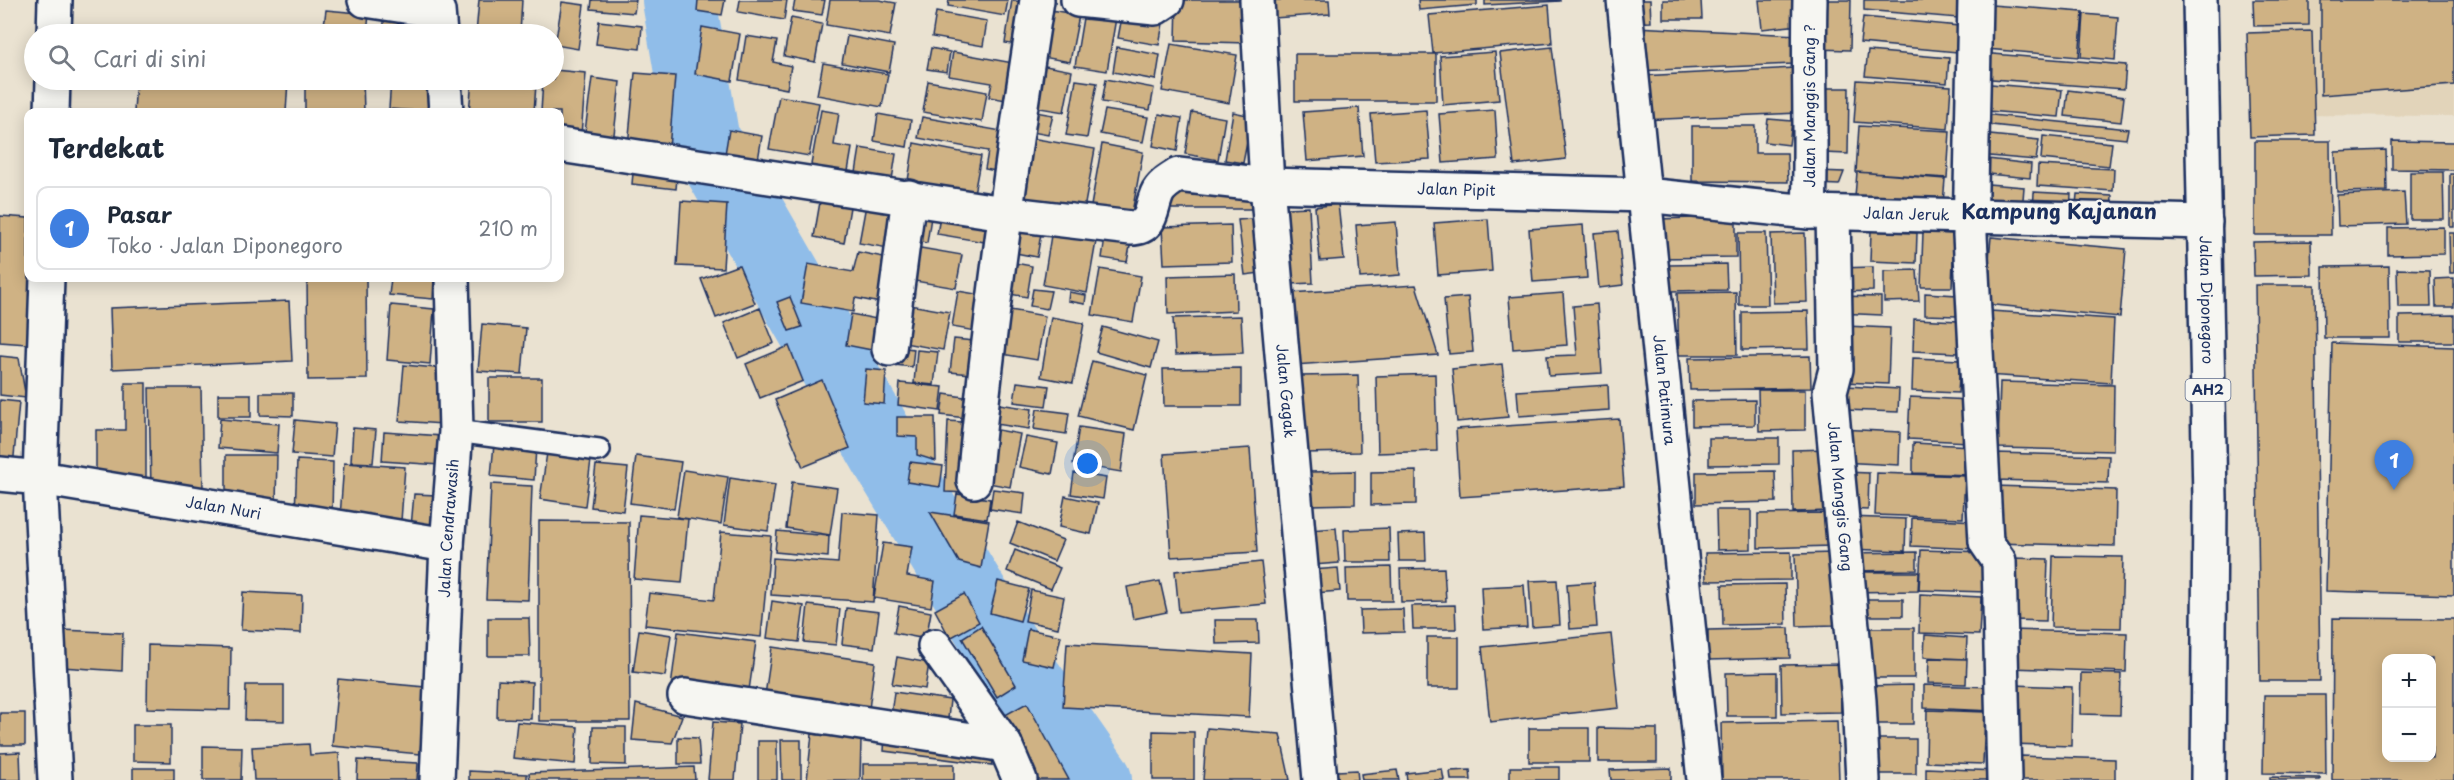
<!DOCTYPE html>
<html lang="id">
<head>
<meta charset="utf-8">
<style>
	:root { --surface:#fff; --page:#f2f2f3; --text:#1f2937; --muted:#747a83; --line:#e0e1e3; --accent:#7c3aed }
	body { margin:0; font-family:"Playpen Sans",sans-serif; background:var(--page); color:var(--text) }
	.controls { position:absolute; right:18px; bottom:18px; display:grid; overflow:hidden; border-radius:12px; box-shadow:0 3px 15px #0003 }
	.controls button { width:54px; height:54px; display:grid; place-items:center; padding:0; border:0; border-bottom:2px solid var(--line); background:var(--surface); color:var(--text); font:30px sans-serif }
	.you { position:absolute; left:1088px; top:464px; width:21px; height:21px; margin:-15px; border:4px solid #fff; border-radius:50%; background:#1a73e8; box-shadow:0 0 0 9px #1a73e833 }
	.badge { display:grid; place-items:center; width:39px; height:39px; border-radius:50%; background:var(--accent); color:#fff; font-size:20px; font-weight:700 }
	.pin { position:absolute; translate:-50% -50px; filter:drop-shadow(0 2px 3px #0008) }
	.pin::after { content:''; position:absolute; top:32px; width:21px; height:18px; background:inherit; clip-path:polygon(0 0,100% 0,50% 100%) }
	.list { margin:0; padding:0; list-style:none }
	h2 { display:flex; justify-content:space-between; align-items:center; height:78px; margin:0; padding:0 24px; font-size:26px }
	h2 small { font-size:20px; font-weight:400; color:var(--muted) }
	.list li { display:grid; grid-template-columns:39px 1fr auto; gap:18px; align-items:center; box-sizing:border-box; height:84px; margin:0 12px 12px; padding:0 12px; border:2px solid var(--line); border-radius:12px }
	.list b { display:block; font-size:22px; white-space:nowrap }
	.list p { margin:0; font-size:20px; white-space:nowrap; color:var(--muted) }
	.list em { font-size:20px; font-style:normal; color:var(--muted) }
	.icon { flex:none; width:33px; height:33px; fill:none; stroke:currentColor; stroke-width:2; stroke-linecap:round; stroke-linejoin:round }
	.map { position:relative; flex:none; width:2454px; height:780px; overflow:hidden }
	.search { position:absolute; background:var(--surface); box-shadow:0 3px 15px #0003; left:24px; top:24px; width:540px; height:66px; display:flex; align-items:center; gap:15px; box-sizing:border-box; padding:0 21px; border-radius:33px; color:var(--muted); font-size:22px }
	.panel { position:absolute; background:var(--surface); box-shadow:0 3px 15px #0003; left:24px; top:108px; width:540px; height:174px; border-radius:12px }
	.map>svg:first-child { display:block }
</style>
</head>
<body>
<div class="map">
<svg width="2454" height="780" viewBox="0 0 2454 780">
	<rect width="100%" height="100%" fill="#eae2d1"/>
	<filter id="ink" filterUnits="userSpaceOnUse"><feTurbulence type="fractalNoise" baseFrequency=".0167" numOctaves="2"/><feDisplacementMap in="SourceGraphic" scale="12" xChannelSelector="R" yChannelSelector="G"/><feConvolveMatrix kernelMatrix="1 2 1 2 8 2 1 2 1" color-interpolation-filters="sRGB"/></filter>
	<g filter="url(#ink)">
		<path fill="#e2d4ba" d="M2262,0H2454V116L2262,115Z"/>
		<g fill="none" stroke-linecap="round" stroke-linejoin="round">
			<path stroke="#90bde9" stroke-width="74" d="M679,0L703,142L721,166L898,474L1003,648L1095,780"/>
		</g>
		<path fill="#cfb284" stroke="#1b2f5e" stroke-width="1.5" fill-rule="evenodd" d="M479,0H522L520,34H476Z
			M592,0H636L634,13L591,9Z
			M698,0H725L722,15L697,11Z
			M740,0H787L784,20L738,12Z
			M795,0H825L822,15L793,11Z
			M830,0H879L896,3L890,36L826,25Z
			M949,0H1008L1005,16L948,6Z
			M1012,0L1029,4L1021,46L1005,43Z
			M1177,0H1246V43L1176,41Z
			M1273,0H1329L1330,14L1274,18Z
			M1418,0H1477V5L1419,10Z
			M1485,0H1560V1L1485,5Z
			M1624,0H1650L1651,22L1626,23Z
			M1663,0H1701L1702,19H1663Z
			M1759,0H1798L1800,25L1762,29Z
			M1815,0H1851L1850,50L1815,49Z
			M1864,0H1959L1958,18L1864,10Z
			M2253,0H2309V25L2254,26Z
			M2321,0H2454V85L2321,95Z
			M562,2L584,5L578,49L555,45Z
			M1978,4L2083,12L2079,57L1975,48Z
			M1549,5L1552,43L1433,53L1429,15Z
			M1085,6L1117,12L1107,71L1075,66Z
			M1040,8L1079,15L1070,62L1032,55Z
			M326,10L369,14L367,34L323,33Z
			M385,11L429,15L427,34H383Z
			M1123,11L1164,18L1159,45L1118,38Z
			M936,12L987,21L983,46L932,37Z
			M2084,14L2118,17L2115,60L2081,57Z
			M1863,17L1959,26L1957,52L1860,43Z
			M791,18L822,24L815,62L784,56Z
			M599,21L642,26L640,49L596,44Z
			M702,27L740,34L732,81L695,74Z
			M1635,27L1799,35L1793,64L1637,71Z
			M146,31L229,33V34H146Z
			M2312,31L2315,135L2250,137L2247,33Z
			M746,36L777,41L773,62L791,66L787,89L739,80Z
			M847,36L894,45L889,72L842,63Z
			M1171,44L1237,55L1229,103L1162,91Z
			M1117,47L1160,55L1156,80L1113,72Z
			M1552,47L1566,159L1514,165L1500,53Z
			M931,48L950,52L947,72L927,69Z
			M1868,51L1949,58L1947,83L1865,76Z
			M953,52L1024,65L1017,102L989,97L992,83L949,76Z
			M1495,52L1499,100L1443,105L1440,56Z
			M1981,53L2126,65L2124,89L1979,78Z
			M1295,54H1436V101H1295Z
			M823,63L888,74L882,107L817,95Z
			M1035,64L1072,71L1064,112L1027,106Z
			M1795,68L1798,113L1642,120L1640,76Z
			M554,70L586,73L581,135L560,134V112H541L543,80H554Z
			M635,73L675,76L669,149L628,146Z
			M592,78L620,82L613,143L584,139Z
			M1106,79L1154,88L1150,110L1102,102Z
			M136,80H288L286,112H134Z
			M305,80H363L364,112H305Z
			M391,80H435L433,112L389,109Z
			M472,80L536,84L534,112H469Z
			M1076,80L1097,83L1087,138L1066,135Z
			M1857,80L1951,86L1948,129L1854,122Z
			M928,81L987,92L982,122L923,112Z
			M1979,83L2062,90L2059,117L1976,110Z
			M1824,88H1849L1848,154L1823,153Z
			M2068,90L2124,97L2121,122L2065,116Z
			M779,96L819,103L809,156L769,149Z
			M1359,108L1363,156L1307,161L1303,112Z
			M821,110L839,113L834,145L852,148L847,177L810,170Z
			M1024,110L1053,115L1048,135L1021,130Z
			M1105,110L1148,117L1143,142L1100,134Z
			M1426,110L1430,159L1375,162L1371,114Z
			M1495,110L1498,159L1443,163L1439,114Z
			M1192,112L1225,118L1218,160L1185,154Z
			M1233,112L1252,116L1243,163L1225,160Z
			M878,114L911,120L907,147L874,141Z
			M1159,114L1182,118L1177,151L1153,146Z
			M1982,114L2128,129L2126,139L1982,124Z
			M922,117L1013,133L1006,173L985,169L988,151L918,138Z
			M1768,119L1792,121L1789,145L1765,142Z
			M1692,126H1755V153H1787L1788,182L1692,181Z
			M1859,126L1950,131L1947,178L1856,172Z
			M729,130L762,136L757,166L724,160Z
			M1980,134L2039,140L2036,160L1978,155Z
			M2043,136L2112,143L2109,166L2041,159Z
			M1025,137L1095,149L1083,215L1013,202Z
			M2255,141H2330L2331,235H2255Z
			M2392,141L2454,142V170L2392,169Z
			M914,143L981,156L973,199L907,187Z
			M1102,144L1143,152L1130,224L1089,217Z
			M860,148L896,154L891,186L855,179Z
			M2386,150L2387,191L2337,192L2335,152Z
			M1979,158L2031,164L2030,178L1977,173Z
			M634,162L678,167L676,189L632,184Z
			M2038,165L2114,169L2113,191L2037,186Z
			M1817,171L1844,172L1839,185L1817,184Z
			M1857,172L1945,179L1942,216L1854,209Z
			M2410,172H2443L2444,219H2410Z
			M2450,174H2454V227H2450Z
			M1976,183L2024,187L2022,212L1974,208Z
			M822,190L852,195L844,243L814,237Z
			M2034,192L2071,194L2070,215L2033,214Z
			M2404,192L2406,224L2338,226L2337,195Z
			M1167,193H1253V209H1167Z
			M868,194L903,200L894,249L859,243Z
			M2077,194L2112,196L2111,218L2075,216Z
			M681,201L727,204L723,268L677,266Z
			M914,201L933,204L927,243L907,240Z
			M1338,204L1344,259L1320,261L1315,207Z
			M942,205L989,214L984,242L937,234Z
			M1309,207L1313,283L1291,284L1287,208Z
			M0,216L28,218V278H31L27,344L0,342Z
			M1011,217L1043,222L1037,257L1005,251Z
			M1736,217V257L1657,258L1656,219Z
			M1263,218L1268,272L1245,275L1238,220Z
			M1488,219L1492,271L1438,275L1434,223Z
			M1396,222L1400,275L1360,278L1356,225Z
			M1053,223L1098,230L1087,293L1043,285Z
			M1231,225L1232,262L1164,264L1162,227Z
			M1583,225L1587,278L1533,282L1529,229Z
			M2444,227V254L2388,255V228Z
			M1106,231L1132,236L1127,262L1102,258Z
			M1618,231L1623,285L1599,288L1594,233Z
			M1871,231L1917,233L1916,263L1870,261Z
			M1923,232L1954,234L1952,287H1921Z
			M1738,233H1766L1768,305H1739Z
			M1805,233L1807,302L1773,303L1771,234Z
			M2449,233H2454V273H2450Z
			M1991,237L2126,249L2120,317L1985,304Z
			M2311,241L2312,275L2254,276L2253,242Z
			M909,246L962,255L956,288L903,279Z
			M858,252L894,259L886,304L855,298L853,312L801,303L808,264L853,272Z
			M1004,261L1032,266L1027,297L999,292Z
			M1726,264L1727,290L1669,291L1668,265Z
			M739,265L755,303L716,318L701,279Z
			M2389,266L2390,338H2324L2323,267Z
			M1873,267V291L1838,292V268Z
			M1100,269L1141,276L1133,322L1092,315Z
			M2397,269L2430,270L2431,307H2398Z
			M1917,270L1919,301L1884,302V271Z
			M1235,274L1236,311L1168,314L1167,276Z
			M307,278H366L367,379L308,380Z
			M391,278H434L433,299L389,295Z
			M2454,278V307H2436L2435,279Z
			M1416,285L1438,355L1294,365L1289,293Z
			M2255,285H2315L2320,681H2260Z
			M1033,289L1051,291L1047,309L1030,306Z
			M958,291L988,296L981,332L952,327Z
			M1069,292L1086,295L1085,304L1068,301Z
			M1736,292L1737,355H1679L1677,293Z
			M1563,293L1567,345L1513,349L1509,297Z
			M1925,293L1957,295V316L1925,315Z
			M1838,296L1881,297V315L1838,313Z
			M790,297L802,327L789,331L777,302Z
			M1468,297L1473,352L1449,354L1444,299Z
			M289,301L292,361L112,369L110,308Z
			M899,303L950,312L943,350L893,341Z
			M1597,304L1602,373L1549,376L1547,356L1577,355L1573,306Z
			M391,305L434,309L430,364L387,360Z
			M760,308L774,343L738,358L724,323Z
			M1004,309L1045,316L1037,360L996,353Z
			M1808,311L1809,349L1742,350V312Z
			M1990,311L2114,319L2111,383L1986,375Z
			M851,314L887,321L882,352L846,345Z
			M2454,315V342H2399V316Z
			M1241,316L1243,353L1175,355L1173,318Z
			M1051,317L1084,323L1073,383L1041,377Z
			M1914,319L1959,321L1958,353L1913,351Z
			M482,324L526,328L522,374L478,371Z
			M1845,326L1890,328L1888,384L1843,382Z
			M1103,327L1158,342L1151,368L1096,352Z
			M954,339L974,341L971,374L950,372Z
			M2332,343L2454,347V595L2326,591Z
			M789,346L803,381L760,398L746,364Z
			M897,347L914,349L912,367L895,365Z
			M917,350L938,352L934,385L914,383Z
			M0,356L19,358L26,398L0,395Z
			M1810,356L1811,388L1690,390L1689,358Z
			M1913,358L1960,360L1958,393L1912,391Z
			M1092,361L1147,375L1134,430L1078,416Z
			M1502,364L1508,417L1457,422L1452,369Z
			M404,365L447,369L443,424L399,421Z
			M1241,368V406H1164L1163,369Z
			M866,369L886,371L884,404L863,402Z
			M1435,374L1437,451L1378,453L1376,376Z
			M1358,375L1360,452L1302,453L1299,376Z
			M489,378H542V422H489Z
			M822,380L850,448L803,467L775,400Z
			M1017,382L1049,386L1046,406L1014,402Z
			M2000,382L2114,385L2113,451L1998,448Z
			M125,383H146V483L96,482V430H125Z
			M900,383L943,387L940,411L898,405Z
			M1608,385L1609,410L1519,416L1517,391Z
			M1846,386L1899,389L1898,412L1845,410Z
			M149,388H201L203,489L151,490Z
			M1758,390H1805V430L1759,431Z
			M260,393H293V416L260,415Z
			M218,394H251V417H218Z
			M944,394L977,399L974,419L941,415Z
			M1910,397L1970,400L1969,442L1908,439Z
			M0,400L19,402L13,467L0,466Z
			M1755,400V425L1692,426V401Z
			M999,404L1032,409L1029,429L996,424Z
			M1037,409L1069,413L1066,434L1034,429Z
			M897,417H935L936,461L917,455V437L897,436Z
			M220,419L279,424L277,453L218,448Z
			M1619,419L1624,486L1460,497L1456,429Z
			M295,420L335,424L332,457L292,454Z
			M948,421L975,423L971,493L945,492Z
			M1079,427L1126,434L1121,472L1073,464Z
			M353,428L376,430L373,463L351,462Z
			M987,428L1020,434L1010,487L977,481Z
			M1840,429L1900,432L1899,465L1839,462Z
			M384,432L442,436L440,465L382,461Z
			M1026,437L1058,443L1052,474L1019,467Z
			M1709,438H1779V464L1709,465Z
			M1913,443L1972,446L1971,475L1913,473Z
			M494,444L536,447L534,480L491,476Z
			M1250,448L1257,552L1171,557L1164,454Z
			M1830,449L1831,511L1793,512L1792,450Z
			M547,453L591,460L585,506L540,499Z
			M1996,453L2109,456L2108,483L1995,480Z
			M226,455H277L276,504H226Z
			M636,456L681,462L674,509L630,503Z
			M297,460L333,462L332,515L295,514Z
			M910,462L943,466L940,487L907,482Z
			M344,463L405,467L401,521L340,517Z
			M596,465L628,468L623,511L591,507Z
			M684,470L728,477L721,524L677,517Z
			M1355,471V504L1310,505V472Z
			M1416,471V504L1371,505V472Z
			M1775,471L1776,502L1696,504V472Z
			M1844,472L1869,473L1868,510L1843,509Z
			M1074,473L1106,478L1103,499L1071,494Z
			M1877,473L1965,476L1963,518L1875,515Z
			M730,478L775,485L768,531L724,525Z
			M792,482L837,488L830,535L786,528Z
			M491,484L532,486L528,600L486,599Z
			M1995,486L2116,490L2115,546L1994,543Z
			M993,489L1025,493L1023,514L990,509Z
			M414,494L436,495L434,529L411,527Z
			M957,494L990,499L987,519L954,514Z
			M1065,496L1098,503L1091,534L1059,527Z
			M1716,510H1751V549L1717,550Z
			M842,512L879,515L873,602L771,595L773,558L838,563Z
			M930,512L989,521L981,568L959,562Z
			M1831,513V546L1758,548V514Z
			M639,515L688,519L682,583L634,579Z
			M1847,517L1906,519L1905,551L1846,549Z
			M1912,518L1978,521L1977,549L1911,546Z
			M539,521L629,522L630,721H539Z
			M1018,522L1063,540L1054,561L1010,543Z
			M1336,528L1339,563L1313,565L1310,530Z
			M1389,528L1390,562H1345L1344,530Z
			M777,531L829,536L828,557L775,552Z
			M721,532L771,536L761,637L645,625L649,593L714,600Z
			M1425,533L1426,561H1399L1398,534Z
			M883,543L912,547L907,576L935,581L931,607L874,598Z
			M1015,550L1060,568L1051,589L1007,571Z
			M1921,550L1987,552L1986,592L1919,590Z
			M1791,552V580L1706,581L1705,553Z
			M1917,552V570L1848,571V553Z
			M1833,553L1835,625L1797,626L1795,554Z
			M2053,556L2123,557L2121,628L2051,627Z
			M2012,558L2048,559L2046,621L2011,620Z
			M1261,562L1266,604L1179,612L1175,571Z
			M1391,567L1392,601H1347L1346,568Z
			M1338,568L1340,591L1314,593L1312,570Z
			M1444,568L1446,601L1401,602L1400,569Z
			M1849,572H1919L1918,591L1849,592Z
			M1557,580L1560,625L1532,627L1529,581Z
			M998,581L1029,589L1020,621L990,613Z
			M1160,581L1167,612L1133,619L1127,587Z
			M1594,582L1597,627L1570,629L1567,584Z
			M1785,584L1786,624L1723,625L1722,585Z
			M1524,585L1527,627L1483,629L1481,587Z
			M1031,590L1064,597L1058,628L1025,621Z
			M243,592L302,595L301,633L241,630Z
			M964,594L979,622L950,638L935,610Z
			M1920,594L1981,597L1979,635L1919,633Z
			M1853,599H1903V616H1852Z
			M772,601L804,606L799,642L767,638Z
			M808,605L840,609L836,645L804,642Z
			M1455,605L1456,629H1413L1412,606Z
			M899,606L931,612L926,639L894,633Z
			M846,608L879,612L874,648L842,644Z
			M1403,609L1404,632L1361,633L1360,610Z
			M488,618H529L530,656H488Z
			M2333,618L2454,619V780H2332ZM2386,658H2432V758H2386Z
			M1215,620H1258L1259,643L1216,644Z
			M981,626L1016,685L997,697L962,638Z
			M1789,628L1790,658L1708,660V630Z
			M1858,628H1914V678H1858Z
			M1028,629L1061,636L1054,667L1022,660Z
			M63,630L123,633L122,671L61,667Z
			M639,630L671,635L665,676L633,672Z
			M2010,630L2127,633L2126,672L2010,668Z
			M678,632L756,642L748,697L671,687Z
			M1611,634L1619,708L1490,722L1482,647Z
			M1925,635L1967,638L1966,659L1924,657Z
			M1427,637H1459V688H1427Z
			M1067,643L1252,654L1249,717L1063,707Z
			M148,645L231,648L230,710L147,708Z
			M772,647L875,662L868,717L764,702Z
			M897,657L929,663L925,689L892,684Z
			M1929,658L1967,659L1966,684L1928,683Z
			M1840,664L1841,712L1782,713L1781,665Z
			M1777,672V716H1727L1726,673Z
			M2081,673L2121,674L2120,715L2080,714Z
			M338,679L425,687L420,754L332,746Z
			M498,680L532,682L531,719L497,718Z
			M246,685H284V721L245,720Z
			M1913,685V724H1866V686Z
			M1924,685L1994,687L1993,711L1924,708Z
			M2014,685L2072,687L2071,746L2013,744Z
			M894,692L950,700L947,728L890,721Z
			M2264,695H2325L2326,774L2263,773Z
			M1027,703L1069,780H1031L998,719Z
			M636,704L682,716L672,743L632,740Z
			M1927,710L1985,712L1983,764L1926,762Z
			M0,713H25V745H0Z
			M1837,721L1839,780H1722L1721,723Z
			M517,722L578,727L575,764L513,758Z
			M713,722L740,724L735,780H708Z
			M133,725H171V762L133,761Z
			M593,727H626V765L592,764Z
			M1207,728L1280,734L1290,780H1203Z
			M1529,728H1589V762H1529Z
			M1598,728L1657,729V762H1598Z
			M1153,731L1194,732V780H1153Z
			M812,734L861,740L860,780H807Z
			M885,736L988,746L992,765L884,751Z
			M678,737L698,738L700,764H678Z
			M1868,739H1916V774H1868Z
			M781,740H801V780H782Z
			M758,741H777V780H758Z
			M309,744L310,755L339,753L340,780H254L252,747Z
			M203,746L242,747L241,780H203Z
			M20,752L21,780H0V753Z
			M2021,756L2115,759V780H2021Z
			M358,760L418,763L417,780H357Z
			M863,764H954V780H863Z
			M694,767L695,780H530L529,773Z
			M1510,767H1559V780H1510Z
			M133,768H174V780H133Z
			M1671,768V780H1611L1610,770Z
			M1926,768L1996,771V780H1926Z
			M1442,769L1444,780H1407L1406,773Z
			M1357,770L1358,780H1338L1337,771Z
			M1397,770L1399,780H1362L1361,774Z
			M1470,770L1471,780H1451L1450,771Z
			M469,771L527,774V780H469Z
			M2270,777L2320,778V780H2270Z"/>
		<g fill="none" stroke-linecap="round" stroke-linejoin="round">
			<g stroke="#1b2f5e" stroke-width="26">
				<path id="lane" d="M456,431L599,450"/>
			</g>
			<g stroke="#1b2f5e" stroke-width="38">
				<g id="street">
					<path d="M365,0L438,11L440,34"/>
					<path d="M1078,0L1155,8L1167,0"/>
					<path id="s1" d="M1257,0L1267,185L1320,780"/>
					<path d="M1975,0L1970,235L1986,542L1999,561L2004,780"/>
					<path d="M54,34L55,0"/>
					<path d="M444,80L446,112"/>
					<path d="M52,112L53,80"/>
					<path id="s2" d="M560,145L1004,213L1131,228C1153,228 1150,210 1157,194C1161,185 1170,180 1178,175L1267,185L1645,195L1809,212L2205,222"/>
					<path d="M1809,212C1812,141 1808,71 1810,0"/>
					<path id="s3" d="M1833,213L1836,369L1830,392L1859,701L1863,780"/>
					<path d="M47,278L40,478L55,780"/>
					<path d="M889,349L909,197"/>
					<path id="s4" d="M0,474L40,478L447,545"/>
					<path d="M974,481C989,319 1012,160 1037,0"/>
					<path d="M935,646L1005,745L1020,780"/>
					<path d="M685,696L1005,745"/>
					<path id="s5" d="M437,780L447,545L456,431L452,278"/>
				</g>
			</g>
			<g stroke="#1b2f5e" stroke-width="38">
				<g id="secondary">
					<path id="s6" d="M1624,0L1704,780"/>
				</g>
			</g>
			<g stroke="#1b2f5e" stroke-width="38">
				<g id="highway">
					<path id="s7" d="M2200,0L2210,498L2208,780"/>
				</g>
			</g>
			<use href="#lane" stroke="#f6f6f2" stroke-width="21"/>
			<use href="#street" stroke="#f6f6f2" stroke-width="33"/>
			<use href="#secondary" stroke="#f6f6f2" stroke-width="33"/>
			<use href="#highway" stroke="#f6f6f2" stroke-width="33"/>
		</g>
	</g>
	<g text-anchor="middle" stroke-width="4.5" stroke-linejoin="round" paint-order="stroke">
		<rect fill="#f6f6f2" stroke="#5d6b8a" stroke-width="1.5" x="2185.5" y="379" width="45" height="22" rx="4.5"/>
		<g font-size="14" font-weight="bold" fill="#1b2f5e">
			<text x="2208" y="395">AH2</text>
		</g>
		<g font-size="15" fill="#1b2f5e" stroke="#f6f6f2">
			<text transform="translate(1810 106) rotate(-90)" y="5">Jalan Manggis Gang ?</text>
			<text dy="5" stroke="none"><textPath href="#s2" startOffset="932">Jalan Pipit</textPath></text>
			<text dy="5" stroke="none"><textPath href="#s2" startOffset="1383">Jalan Jeruk</textPath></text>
			<text dy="5" stroke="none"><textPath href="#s7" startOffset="300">Jalan Diponegoro</textPath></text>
			<text dy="5" stroke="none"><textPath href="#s1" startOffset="392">Jalan Gagak</textPath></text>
			<text dy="5" stroke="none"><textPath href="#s6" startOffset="392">Jalan Patimura</textPath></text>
			<text dy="5" stroke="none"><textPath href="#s3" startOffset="285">Jalan Manggis Gang</textPath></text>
			<text dy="5" stroke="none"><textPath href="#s4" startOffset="226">Jalan Nuri</textPath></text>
			<text dy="5" stroke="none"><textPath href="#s5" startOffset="252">Jalan Cendrawasih</textPath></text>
		</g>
		<g font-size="21" font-weight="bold" fill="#1b2f5e" stroke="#f6f6f2">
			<text x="2059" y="219">Kampung Kajanan</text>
		</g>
	</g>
</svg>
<div class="controls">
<button>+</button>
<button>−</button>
</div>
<div class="you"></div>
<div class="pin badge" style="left:2394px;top:490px;background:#3f7fe0">1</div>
<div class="search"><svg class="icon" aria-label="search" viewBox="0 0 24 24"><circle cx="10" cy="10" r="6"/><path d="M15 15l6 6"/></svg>Cari di sini</div>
<section class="panel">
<h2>Terdekat<small></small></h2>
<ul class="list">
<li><span class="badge" style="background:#3f7fe0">1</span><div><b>Pasar</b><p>Toko · Jalan Diponegoro</p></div><em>210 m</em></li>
</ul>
</section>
</div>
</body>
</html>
